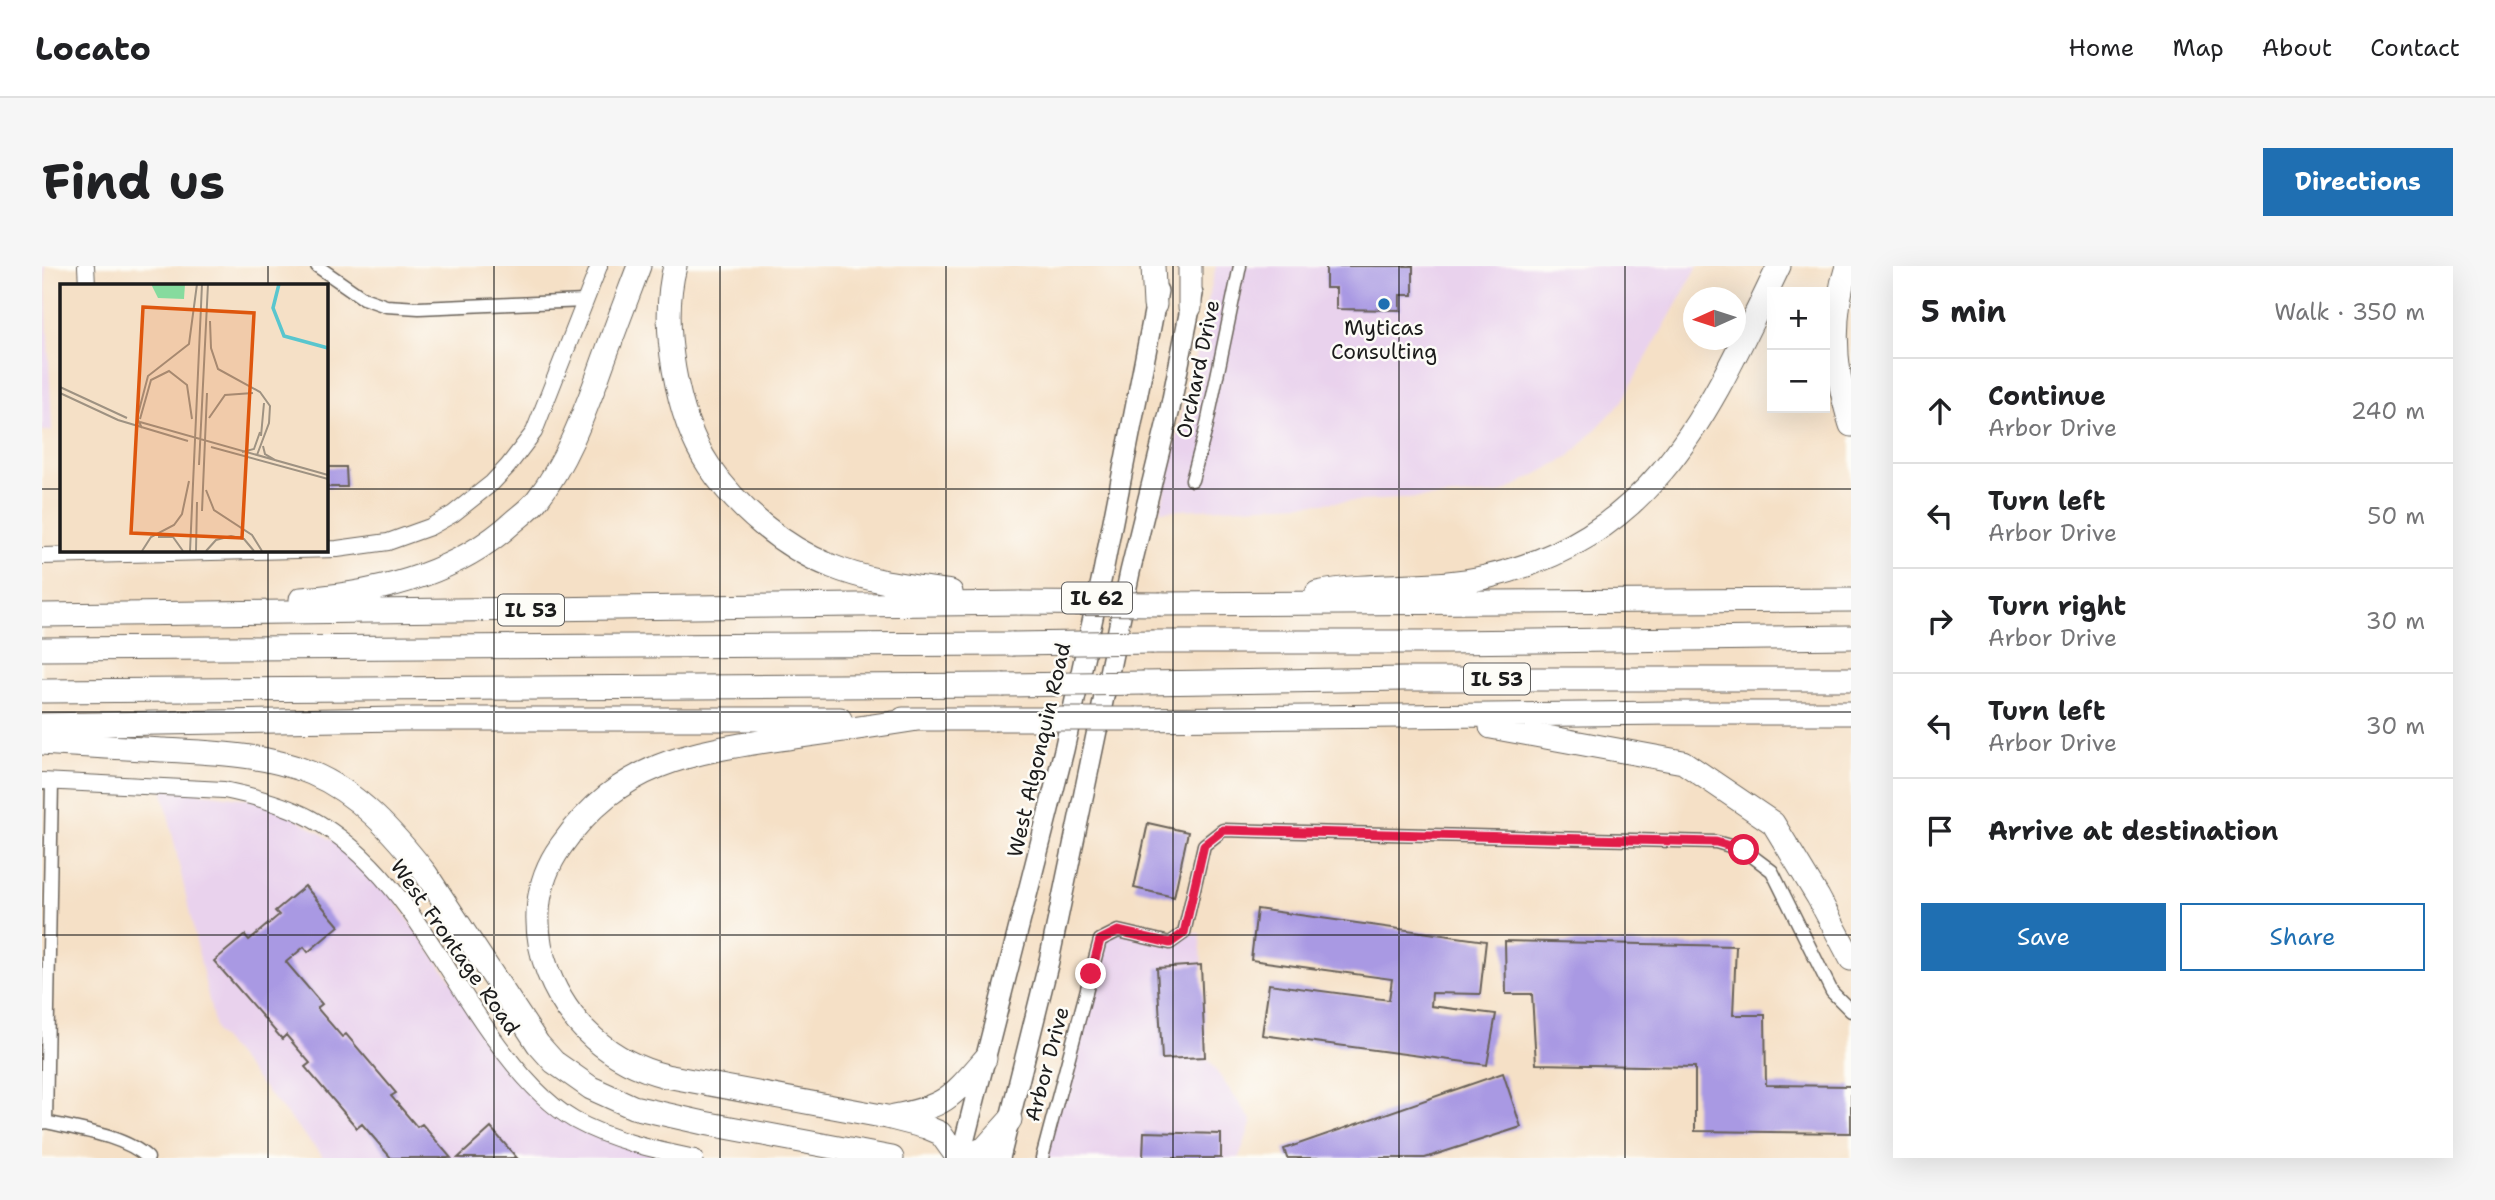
<!DOCTYPE html>
<html lang="en">
<head>
<meta charset="utf-8">
<style>
	:root { --surface:#fff; --page:#f6f6f6; --text:#202124; --muted:#757577; --line:#e0e0e0; --accent:#1f6fb2 }
	body { margin:0; font-family:"Shantell Sans",sans-serif; background:var(--page); color:var(--text) }
	.controls { position:absolute; right:21px; top:21px; display:grid; overflow:hidden; border-radius:0px; box-shadow:0 7px 28px #0002 }
	.controls button { width:63px; height:63px; display:grid; place-items:center; padding:0; border:0; border-bottom:2px solid var(--line); background:var(--surface); color:var(--text); font:35px sans-serif }
	.compass { position:absolute; left:1641px; top:21px; width:63px; height:63px; border-radius:50%; background:var(--surface); box-shadow:0 7px 28px #0002; rotate:267deg }
	.stop { position:absolute; width:21px; height:21px; margin:-16px; border:5px solid #e11d48; border-radius:50%; background:#fff }
	.stop.end { background:#e11d48; border-color:#fff; box-shadow:0 2px 7px #0008 }
	.list { margin:0; padding:0; list-style:none }
	h2 { display:flex; justify-content:space-between; align-items:center; height:91px; margin:0; padding:0 28px; font-size:30px }
	h2 small { font-size:23px; font-weight:400; color:var(--muted) }
	.list li { display:grid; grid-template-columns:46px 1fr auto; gap:21px; align-items:center; box-sizing:border-box; height:105px; padding:0 28px; border-top:2px solid var(--line) }
	.list b { display:block; font-size:26px; white-space:nowrap }
	.list p { margin:0; font-size:23px; white-space:nowrap; color:var(--muted) }
	.list em { font-size:23px; font-style:normal; color:var(--muted) }
	.actions { display:flex; gap:14px; padding:21px 28px }
	.actions a { flex:1; padding:16px 0; border:2px solid var(--accent); border-radius:0px; text-align:center; font-size:24px; color:var(--accent) }
	.actions .main { background:var(--accent); color:#fff }
	.icon { flex:none; width:38px; height:38px; fill:none; stroke:currentColor; stroke-width:2; stroke-linecap:round; stroke-linejoin:round }
	.map { position:relative; flex:none; width:1809px; height:892px; overflow:hidden; border-radius:0px }
	header { display:flex; align-items:center; gap:42px; box-sizing:border-box; height:98px; padding:0 35px; background:var(--surface); border-bottom:2px solid var(--line) }
	header strong { font-size:33px }
	nav { display:flex; gap:38px; margin-inline-start:auto; font-size:24px }
	.intro { display:flex; align-items:center; justify-content:space-between; box-sizing:border-box; height:168px; padding:0 42px }
	h1 { margin:0; font-size:49px }
	.button { padding:18px 32px; border-radius:0px; background:var(--accent); color:#fff; font-size:24px; font-weight:700 }
	main { display:flex; gap:42px; padding:0 42px }
	aside { flex:1; background:var(--surface); border-radius:0px; box-shadow:0 7px 28px #0002 }
	.map>svg:first-child { display:block }
</style>
</head>
<body>
<header>
<strong>Locato</strong>
<nav><a>Home</a><a>Map</a><a>About</a><a>Contact</a></nav>
</header>
<div class="intro"><h1>Find us</h1><a class="button">Directions</a></div>
<main>
<div class="map">
<svg width="1809" height="892" viewBox="0 0 1809 892">
	<rect width="100%" height="100%" fill="#fdfcf7"/>
	<filter id="ink" filterUnits="userSpaceOnUse"><feTurbulence type="fractalNoise" baseFrequency=".0143" numOctaves="2"/><feDisplacementMap in="SourceGraphic" scale="14" xChannelSelector="R" yChannelSelector="G"/><feConvolveMatrix kernelMatrix="1 2 1 2 8 2 1 2 1" color-interpolation-filters="sRGB"/></filter>
	<filter id="wash" filterUnits="userSpaceOnUse"><feTurbulence type="fractalNoise" baseFrequency=".00686" numOctaves="4" result="noise"/><feDisplacementMap in="SourceGraphic" scale="28" xChannelSelector="R" yChannelSelector="G"/><feGaussianBlur stdDeviation="1.57" result="paint"/><feColorMatrix in="noise" values="0 0 0 0 0 0 0 0 0 0 0 0 0 0 0 0 0 1.4 0 .05"/><feComposite in="paint" operator="in"/></filter>
	<g filter="url(#wash)">
		<rect width="100%" height="100%" fill="#f5e0c6"/>
		<path fill="#e9d2ed" d="M0,0H3L10,165H0Z
			M1174,0H1656L1579,137L1527,191L1458,228L1118,245Z
			M120,521L227,536L326,596L462,789L530,853L653,892H282L174,766Z
			M1076,665L1128,677L1142,667H1158L1165,792L1210,855L1197,892H1000L1058,674Z"/>
		<g id="blocks">
			<path fill="#a999e3" d="M1284,0H1371V29H1358V44L1294,43V22H1284Z
				M284,201H304L305,221H284Z
				M1106,557L1146,566L1132,631L1092,622Z
				M263,620L297,660L266,686L262,681L244,696L280,738L275,742L300,771L304,768L354,827L349,830L375,861L380,858L409,892H349L320,858L315,862L263,801L268,797L244,769L240,773L172,695L203,669L207,674L237,649L233,645Z
				M1215,643L1444,675L1438,728L1390,727L1389,740L1454,748L1445,799L1220,769L1227,718L1347,734L1350,713L1209,694Z
				M1463,675L1694,680L1691,749H1723L1724,819L1809,820V867L1653,865V801L1494,798L1490,728H1464Z
				M1159,699L1163,791L1120,793L1115,702Z
				M1461,807L1479,861L1383,892H1245L1242,883Z
				M449,862L475,892H416Z
				M1102,866L1179,868V892H1101Z"/>
		</g>
	</g>
	<g filter="url(#ink)">
		<use href="#blocks" fill-opacity="0" stroke="#686158" stroke-width="2"/>
		<g fill="none" stroke-linecap="round" stroke-linejoin="round">
			<g stroke="#686158" stroke-width="15">
				<path id="minor" d="M275,0L321,32L344,40L377,42L543,35
					M1150,214L1164,163L1198,0
					M4,856C34,863 84,870 106,892
					M0,857L4,856L10,516
					M1000,892L1058,674L1076,665L1128,677L1142,667L1162,579L1181,564L1674,576L1702,584L1730,605L1790,726L1809,745"/>
			</g>
			<g stroke="#686158" stroke-width="18">
				<path id="tertiary" d="M44,0L45,19
					M0,290L295,283L346,276L388,261L411,248L450,217L466,200L492,166L557,0
					M0,515L182,524C211,530 242,538 268,552C348,595 392,685 441,757C464,791 496,833 532,854C568,874 613,884 653,892"/>
			</g>
			<g stroke="#686158" stroke-width="22">
				<path id="primary" d="M918,892L1022,484L1061,306L1116,25
					M958,892L1007,695L1088,306L1128,143L1151,28"/>
			</g>
			<g stroke="#686158" stroke-width="25">
				<path id="motorway" d="M633,0C618,58 634,151 667,200C695,242 742,282 789,300C828,316 869,320 909,326
					M1111,0L1113,39
					M1805,0C1788,54 1792,106 1809,159
					M1148,41V0
					M1275,327C1331,315 1389,324 1444,311C1616,271 1667,144 1737,0
					M259,333C334,328 414,308 471,256C479,249 488,243 495,234C523,198 540,153 556,110C569,73 583,37 597,0
					M1119,338L1809,334
					M0,349L978,337
					M1111,376H1404L1809,371
					M0,383L970,378
					M1102,417L1362,413H1809
					M0,425L961,419
					M861,453H952
					M876,453C832,460 789,466 745,472C649,486 579,495 519,580C492,617 490,664 506,706C527,759 568,796 624,810L845,851L884,861L898,867L916,892
					M1095,453L1628,447H1809
					M0,459L361,453H798
					M1449,461L1641,496L1731,557L1776,631L1809,693
					M0,477C41,480 82,482 122,484C173,487 222,488 269,507C317,527 353,568 384,608L496,778L512,796L549,822L591,841L662,857L850,892
					M852,850C903,841 910,831 943,793
					M921,892L943,882L968,854"/>
			</g>
			<use href="#minor" stroke="#fff" stroke-width="12"/>
			<use href="#tertiary" stroke="#fff" stroke-width="16"/>
			<use href="#primary" stroke="#fff" stroke-width="19"/>
			<use href="#motorway" stroke="#fff" stroke-width="23"/>
			<g stroke="#686158" stroke-width="25" stroke-linecap="butt">
				<path id="motorway-bridge" d="M978,337L1119,338
					M970,378L1111,376
					M961,419L1102,417
					M952,453H1095"/>
			</g>
			<use href="#motorway-bridge" stroke="#fff" stroke-width="23"/>
		</g>
	</g>
	<g fill="none" stroke-linecap="round" stroke-linejoin="round" filter="url(#ink)">
		<path stroke="#e11d48" stroke-width="9" d="M1049,708L1058,674L1076,665L1128,677L1142,667L1162,579L1181,564L1674,576L1702,584"/>
	</g>
	<path fill="none" stroke="#1c1c1c" stroke-width="2" stroke-opacity="0.55" d="M226,0V19M452,0V892M678,0V892M904,0V892M1131,0V892M1357,0V892M1583,0V892M0,223H19M284,223H1809M226,284V892M0,446H1809M0,669H1809"/>
	<circle fill="#1f6fb2" stroke="#fdfcf7" stroke-width="2.5" cx="1342" cy="38" r="7"/>
	<g text-anchor="middle" stroke-width="5" stroke-linejoin="round" paint-order="stroke">
		<g fill="#fdfcf7" stroke="#605f5e" stroke-width="2">
			<rect x="1020" y="316.5" width="70" height="31" rx="5"/>
			<rect x="456" y="328.5" width="66" height="31" rx="5"/>
			<rect x="1422" y="397.5" width="66" height="31" rx="5"/>
		</g>
		<g font-size="19" font-weight="bold" fill="#1c1c1c">
			<text x="1055" y="339">IL 62</text>
			<text x="489" y="351">IL 53</text>
			<text x="1455" y="420">IL 53</text>
		</g>
		<g font-size="21" fill="#1c1c1c" stroke="#fdfcf7">
			<text x="1342" y="69">Myticas<tspan x="1342" dy="24">Consulting</tspan></text>
		</g>
		<g font-size="21" fill="#1c1c1c" stroke="#fdfcf7">
			<text transform="translate(1156 103) rotate(-78)" y="7">Orchard Drive</text>
			<text transform="translate(997 484) rotate(-77)" y="7">West Algonquin Road</text>
			<text transform="translate(413 681) rotate(55)" y="7">West Frontage Road</text>
			<text transform="translate(1005 798) rotate(-75)" y="7">Arbor Drive</text>
		</g>
	</g>
	<g transform="translate(18 18)">
		<rect width="268" height="268" fill="#f5e0c6"/>
		<path d="M91,0H125L124,15L98,14Z" fill="#86db9e"/>
		<path fill="none" stroke="#59c6ce" stroke-width="3.5" d="M219,0L213,24L224,52L268,64"/>
		<path fill="none" stroke="#9e9282" stroke-width="2" d="M150,37L151,64L158,85L200,108L210,122L209,139L197,171M0,103L67,134M0,109L58,136L128,157M149,134L165,111L193,109M80,135L91,96L109,87L127,101L132,135M80,138L268,191M82,144L77,134L88,92L129,60L137,0M201,152L204,119M203,162L205,170L217,177M151,163L268,195M182,168L194,165L200,148M139,181L148,0M146,206L154,226L192,251L202,267M142,227L147,109M98,253H113L123,267M82,267L91,253L114,241L122,230L129,197M130,267L142,0M136,267L137,218M146,267L156,256L171,252L184,255L194,267"/>
		<path fill="#de560d" fill-opacity="0.15" stroke="#de560d" stroke-width="3.5" d="M83,23L194,29L182,254L71,249Z"/>
		<rect width="268" height="268" fill="none" stroke="#1c1c1c" stroke-width="3.5"/>
	</g>
</svg>
<div class="controls">
<button>+</button>
<button>−</button>
</div>
<svg class="compass" viewBox="-18 -18 36 36"><path d="M0-13l5 13h-10z" fill="#e53935"/><path d="M0 13l5-13h-10z" fill="#757577"/></svg>
<div class="stop" style="left:1702px;top:584px"></div>
<div class="stop end" style="left:1049px;top:708px"></div>
</div>
<aside>
<h2>5 min<small>Walk · 350 m</small></h2>
<ul class="list">
<li><svg class="icon" aria-label="ahead" viewBox="0 0 24 24"><path d="M12 20V5M6 11l6-6 6 6"/></svg><div><b>Continue</b><p>Arbor Drive</p></div><em>240 m</em></li>
<li><svg class="icon" aria-label="left" viewBox="0 0 24 24"><path d="M17 20v-9H6M10 6l-5 5 5 5"/></svg><div><b>Turn left</b><p>Arbor Drive</p></div><em>50 m</em></li>
<li><svg class="icon" aria-label="right" viewBox="0 0 24 24"><path d="M7 20v-9h11M14 6l5 5-5 5"/></svg><div><b>Turn right</b><p>Arbor Drive</p></div><em>30 m</em></li>
<li><svg class="icon" aria-label="left" viewBox="0 0 24 24"><path d="M17 20v-9H6M10 6l-5 5 5 5"/></svg><div><b>Turn left</b><p>Arbor Drive</p></div><em>30 m</em></li>
<li><svg class="icon" aria-label="arrive" viewBox="0 0 24 24"><path d="M6 21V4h12l-3 4 3 4H6"/></svg><div><b>Arrive at destination</b></div></li>
</ul>
<div class="actions"><a class="main">Save</a><a>Share</a></div>
</aside>
</main>
</body>
</html>
